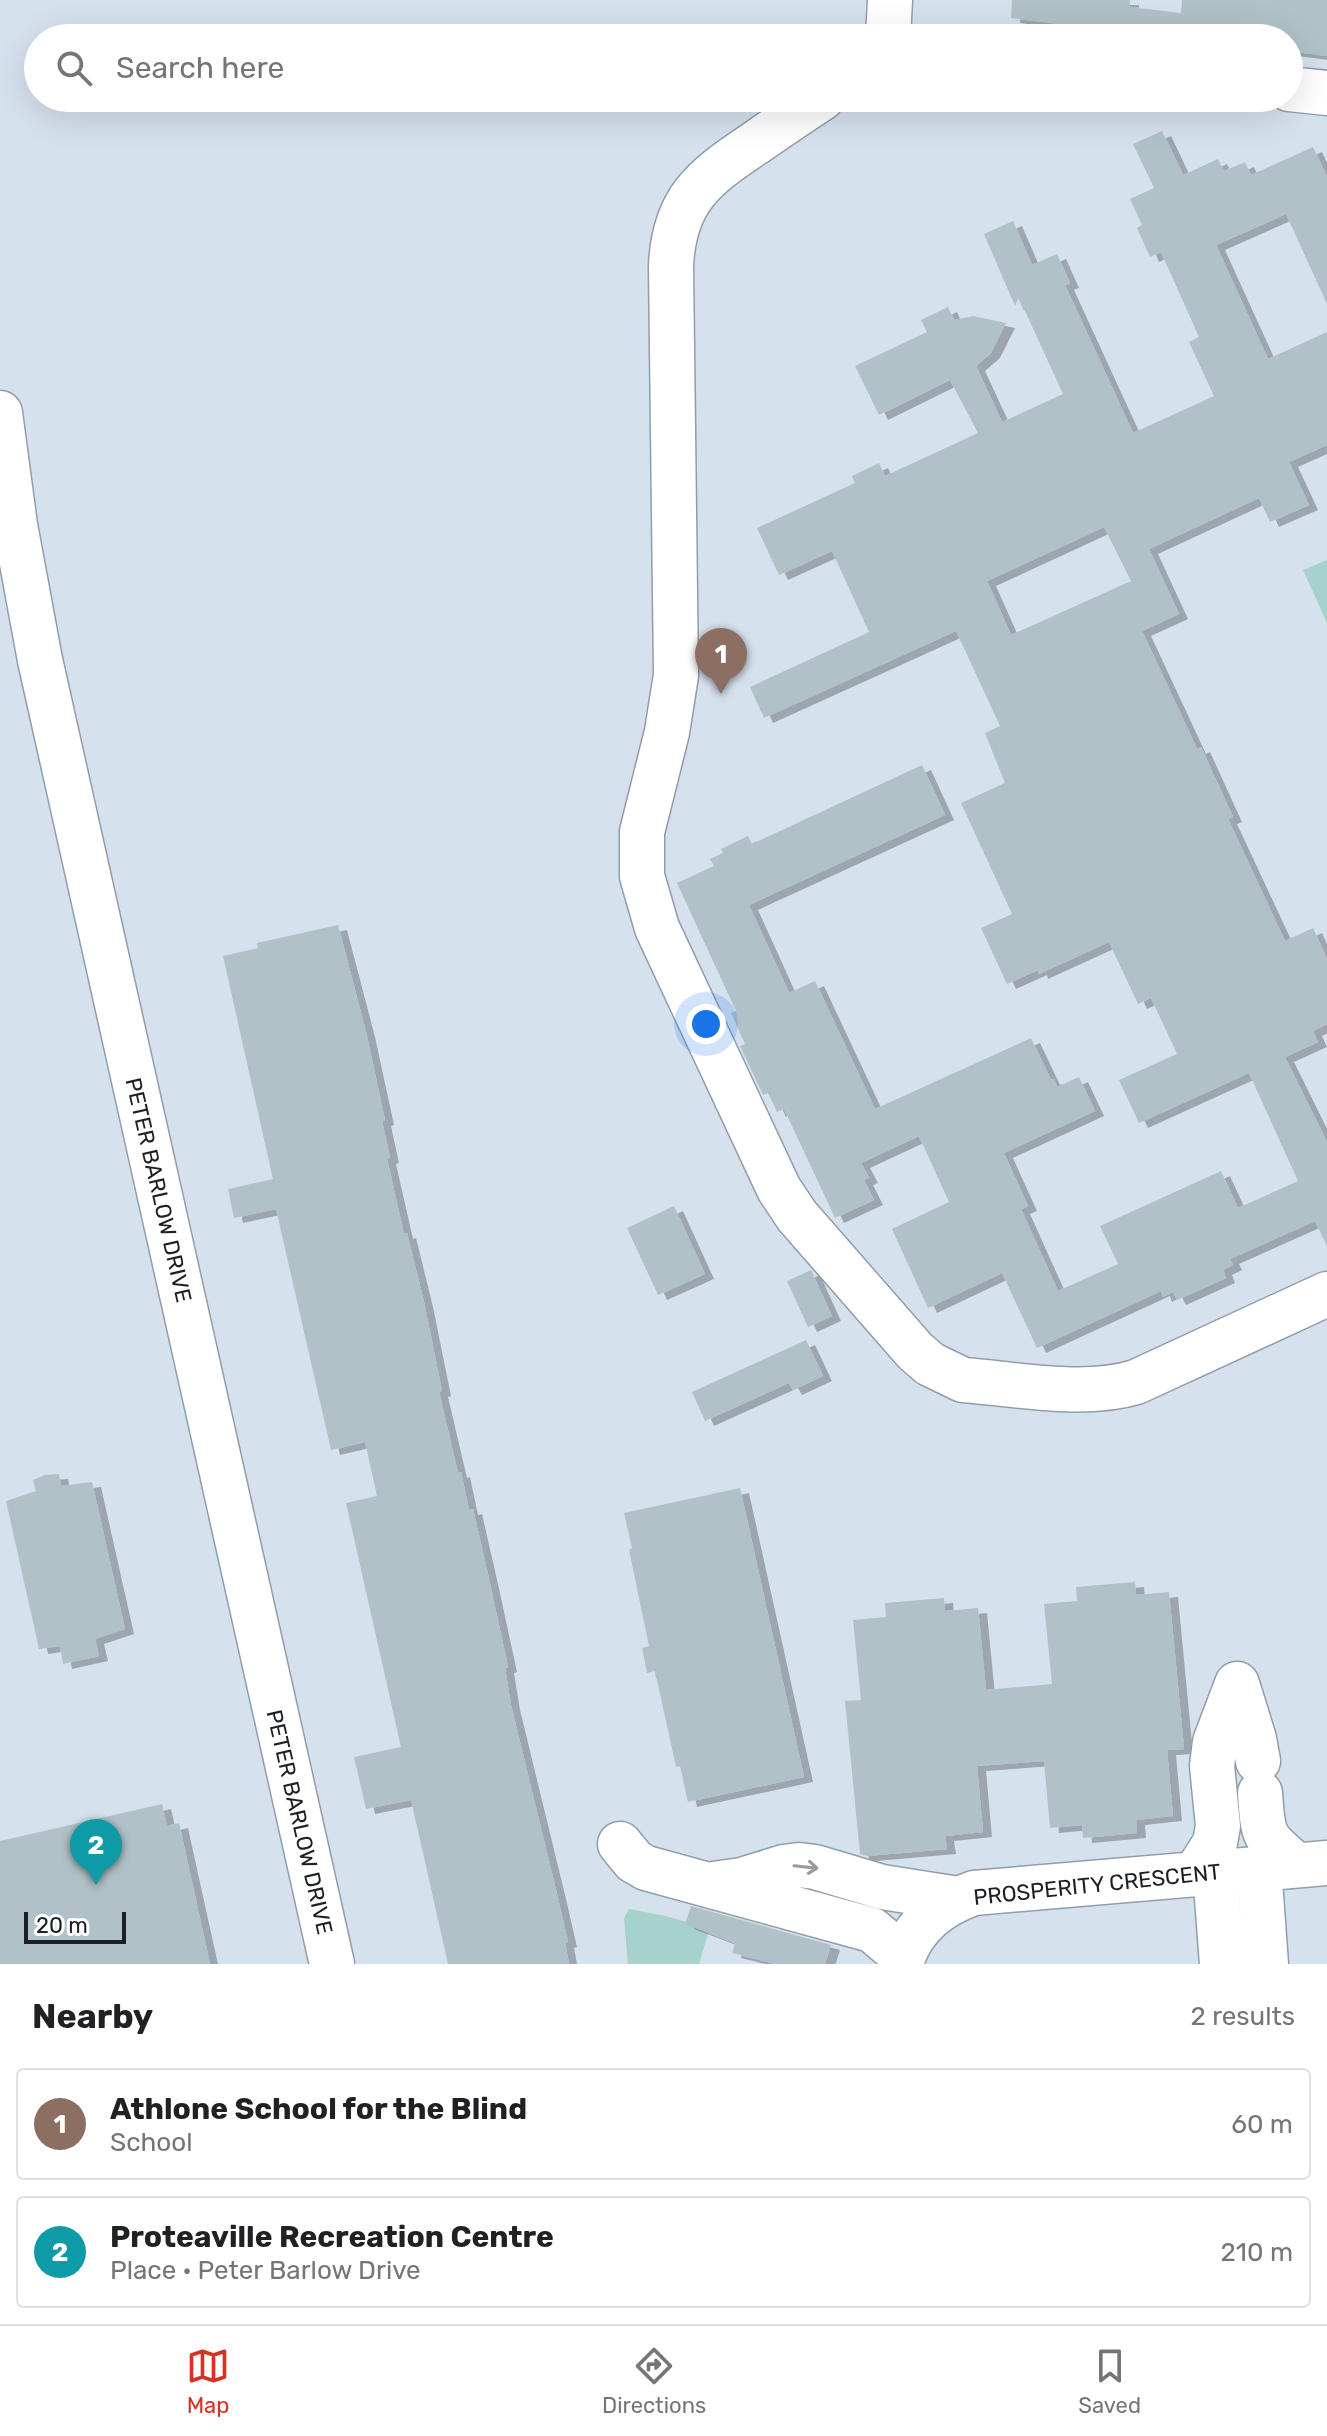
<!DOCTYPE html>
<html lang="en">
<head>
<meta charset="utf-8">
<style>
	:root { --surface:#fff; --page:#f6f6f6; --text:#202124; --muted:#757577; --line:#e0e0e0; --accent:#d93025 }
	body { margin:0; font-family:Rubik,sans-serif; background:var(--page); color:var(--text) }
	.scale { position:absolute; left:24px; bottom:20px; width:102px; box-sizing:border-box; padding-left:8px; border:4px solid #1c2025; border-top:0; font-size:22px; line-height:28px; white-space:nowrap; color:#1c2025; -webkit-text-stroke:6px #fff; paint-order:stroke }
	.you { position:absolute; left:706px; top:1024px; width:28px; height:28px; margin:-20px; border:6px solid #fff; border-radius:50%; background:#1a73e8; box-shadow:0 0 0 12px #1a73e833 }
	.badge { display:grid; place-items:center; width:52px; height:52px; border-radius:50%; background:var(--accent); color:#fff; font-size:26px; font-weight:700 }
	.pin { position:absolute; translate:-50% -66px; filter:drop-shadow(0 2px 4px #0008) }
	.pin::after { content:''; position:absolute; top:42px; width:28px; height:24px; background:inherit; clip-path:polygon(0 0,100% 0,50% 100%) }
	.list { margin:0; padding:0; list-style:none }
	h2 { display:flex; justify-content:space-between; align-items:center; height:104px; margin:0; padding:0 32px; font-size:34px }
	h2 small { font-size:26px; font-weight:400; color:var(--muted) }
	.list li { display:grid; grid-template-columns:52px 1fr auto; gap:24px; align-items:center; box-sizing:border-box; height:112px; margin:0 16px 16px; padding:0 16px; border:2px solid var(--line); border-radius:8px }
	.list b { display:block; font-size:30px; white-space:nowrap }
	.list p { margin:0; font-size:26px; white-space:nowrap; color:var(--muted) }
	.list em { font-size:26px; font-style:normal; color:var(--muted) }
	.icon { flex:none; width:44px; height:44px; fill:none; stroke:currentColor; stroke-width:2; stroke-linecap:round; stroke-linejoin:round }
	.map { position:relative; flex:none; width:1327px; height:1964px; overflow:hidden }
	.search { position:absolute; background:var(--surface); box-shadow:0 8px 32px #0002; left:24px; right:24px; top:24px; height:88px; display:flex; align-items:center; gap:20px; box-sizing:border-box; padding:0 28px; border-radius:44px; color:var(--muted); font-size:30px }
	.sheet { height:360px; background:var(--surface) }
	nav { display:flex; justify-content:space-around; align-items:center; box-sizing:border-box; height:112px; border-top:2px solid var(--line); background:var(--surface); font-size:22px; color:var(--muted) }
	nav a { display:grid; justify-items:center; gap:4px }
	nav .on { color:var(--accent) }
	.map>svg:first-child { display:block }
</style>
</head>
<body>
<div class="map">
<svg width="1327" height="1964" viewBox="0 0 1327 1964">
	<defs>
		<filter id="shadow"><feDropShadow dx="9" dy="5" stdDeviation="0" flood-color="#0004"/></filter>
	</defs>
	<rect width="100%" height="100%" fill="#d6e1ee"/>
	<path fill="#a7d2cb" d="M1327,560V623L1303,570Z
		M629,1909L666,1916L707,1928L708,1934L699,1964H628L624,1918Z"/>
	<path fill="#b0c2c8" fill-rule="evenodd" filter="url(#shadow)" d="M1012,0H1130V7L1181,13L1182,0H1327V56L1289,51V38H1175L1011,18Z
		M1162,131L1183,175L1218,159L1224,171L1245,162L1251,175L1313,147L1327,177V304L1286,214L1216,245L1268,359L1327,332V445L1289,462L1309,505L1270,522L1259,498L1149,549L1179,614L1142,631L1197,749L1201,747L1233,817L1228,819L1285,941L1313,928L1327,959V1024L1313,1031L1318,1042L1285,1057L1327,1142V1246L1315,1221L1230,1259L1233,1265L1223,1270L1226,1278L1177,1300L1173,1292L1163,1297L1161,1291L1037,1348L1002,1273L928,1308L892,1229L949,1202L919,1136L861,1163L869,1178L864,1180L874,1200L835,1218L784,1109L777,1112L768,1093L763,1095L740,1046L745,1044L731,1013L736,1011L677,883L714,866L710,859L723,853L721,849L748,836L752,844L922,765L945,815L749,905L789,993L815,981L875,1109L1031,1038L1051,1080L1054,1079L1057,1087L1079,1077L1095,1111L1004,1153L1028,1206L1021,1209L1058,1291L1118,1264L1100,1226L1221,1171L1238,1208L1298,1181L1249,1073L1139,1123L1119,1080L1177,1054L1151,998L1138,1004L1109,942L1039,974L1038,970L1007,984L981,928L1012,914L961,803L1005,783L985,733L1000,726L956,631L764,718L750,687L869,632L832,551L779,575L757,528L855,483L852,476L879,463L885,476L978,433L950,380L879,415L855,366L927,332L921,320L948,307L954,320L973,316L1006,323L991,353L976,366L1002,422L1063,394L1019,298L1015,306L984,234L1013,221L1032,265L1057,254L1070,283L1065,285L1133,433L1214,396L1189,342L1199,337L1161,252L1150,257L1137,228L1142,225L1130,199L1154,188L1133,144ZM1104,527L1131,581L1011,635L987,581Z
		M338,925L366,1032L385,1120L382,1121L390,1158L387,1159L404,1234L407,1233L424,1302L442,1391L439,1392L458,1473L461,1472L469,1510L473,1509L489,1579L508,1667L505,1668L511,1705L557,1894L568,1942L565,1943L569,1964H448L411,1800L366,1809L354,1757L401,1747L346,1503L377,1496L365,1442L331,1450L276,1209L234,1218L228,1189L273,1179L223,956L258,948L257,943Z
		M674,1206L705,1274L658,1295L627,1228Z
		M811,1270L832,1316L808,1327L787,1281Z
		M806,1340L823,1376L793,1390L789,1383L705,1421L692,1392Z
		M59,1474L61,1486L92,1482L125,1629L95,1639L99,1656L63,1664L60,1646L39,1649L6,1501L36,1491L33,1480L45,1475Z
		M740,1488L804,1777L688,1802L680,1766L676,1767L655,1671L647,1673L642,1648L649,1646L629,1550L632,1548L624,1513Z
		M1135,1582L1136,1595L1169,1592L1184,1749L1167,1750L1173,1816L1136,1820L1137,1833L1083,1838L1082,1825L1050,1828L1044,1761L977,1766L983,1832L945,1836L947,1849L867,1856L860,1854L845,1701L861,1700L853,1620L886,1617L885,1603L944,1598L945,1611L978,1608L986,1690L1052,1684L1044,1604L1077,1601L1076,1587Z
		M162,1804L167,1826L179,1823L210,1964H0V1841Z
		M691,1906L831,1945L825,1964H776L732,1953L735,1943L685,1924Z"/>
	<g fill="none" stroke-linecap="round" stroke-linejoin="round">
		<g stroke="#929da9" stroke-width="47">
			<path id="minor" d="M888,38L890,0
				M1289,89L1327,93
				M822,98C799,113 777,128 754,144C703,178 674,200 671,266L676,675L667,732L642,832V876L657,928L779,1189L797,1216L915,1351L930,1364L963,1380C1017,1384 1084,1398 1136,1382L1327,1294
				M0,413L15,525L40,660L332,1964
				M1237,1684L1254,1739L1258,1761
				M1260,1793C1263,1838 1263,1837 1296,1865
				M620,1844L634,1861L646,1868L872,1930L903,1956
				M1259,1868L1266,1964
				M1215,1872L1222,1964
				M1196,1873L1215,1843L1218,1826L1212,1766L1215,1742L1237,1684
				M713,1884L742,1880L784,1867L799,1865L815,1867L882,1887L958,1899
				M901,1964C911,1927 939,1905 974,1893L1327,1863"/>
		</g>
		<use href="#minor" stroke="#fff" stroke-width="44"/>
	</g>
	<defs><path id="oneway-shaft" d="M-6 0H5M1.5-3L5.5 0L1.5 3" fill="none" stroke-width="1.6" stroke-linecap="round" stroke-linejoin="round" transform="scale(2)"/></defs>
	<use stroke="#999b9d" href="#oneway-shaft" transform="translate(806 1867) rotate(6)"/>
	<g text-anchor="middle" stroke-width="6" stroke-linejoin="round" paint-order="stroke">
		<g font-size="22" fill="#1c2025" stroke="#fff">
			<text transform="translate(159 1190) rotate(77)" y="8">PETER BARLOW DRIVE</text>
			<text transform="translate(300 1822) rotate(77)" y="8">PETER BARLOW DRIVE</text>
			<text transform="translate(1097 1884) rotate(-6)" y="8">PROSPERITY CRESCENT</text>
		</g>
	</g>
</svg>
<div class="scale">20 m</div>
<div class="you"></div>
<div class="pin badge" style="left:721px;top:694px;background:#8d6e63">1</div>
<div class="pin badge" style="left:96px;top:1885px;background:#0f9aa8">2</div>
<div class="search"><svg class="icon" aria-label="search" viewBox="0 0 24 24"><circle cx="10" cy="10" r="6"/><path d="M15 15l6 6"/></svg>Search here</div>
</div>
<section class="sheet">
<h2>Nearby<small>2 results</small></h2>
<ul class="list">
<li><span class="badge" style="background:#8d6e63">1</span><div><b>Athlone School for the Blind</b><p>School</p></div><em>60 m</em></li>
<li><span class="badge" style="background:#0f9aa8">2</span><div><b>Proteaville Recreation Centre</b><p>Place · Peter Barlow Drive</p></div><em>210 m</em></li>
</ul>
</section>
<nav>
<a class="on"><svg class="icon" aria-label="map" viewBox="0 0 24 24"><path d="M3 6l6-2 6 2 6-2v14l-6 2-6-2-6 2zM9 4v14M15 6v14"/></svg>Map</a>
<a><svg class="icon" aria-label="directions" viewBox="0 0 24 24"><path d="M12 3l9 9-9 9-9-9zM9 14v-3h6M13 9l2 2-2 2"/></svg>Directions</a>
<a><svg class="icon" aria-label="saved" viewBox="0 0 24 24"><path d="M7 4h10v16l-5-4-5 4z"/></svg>Saved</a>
</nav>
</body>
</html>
